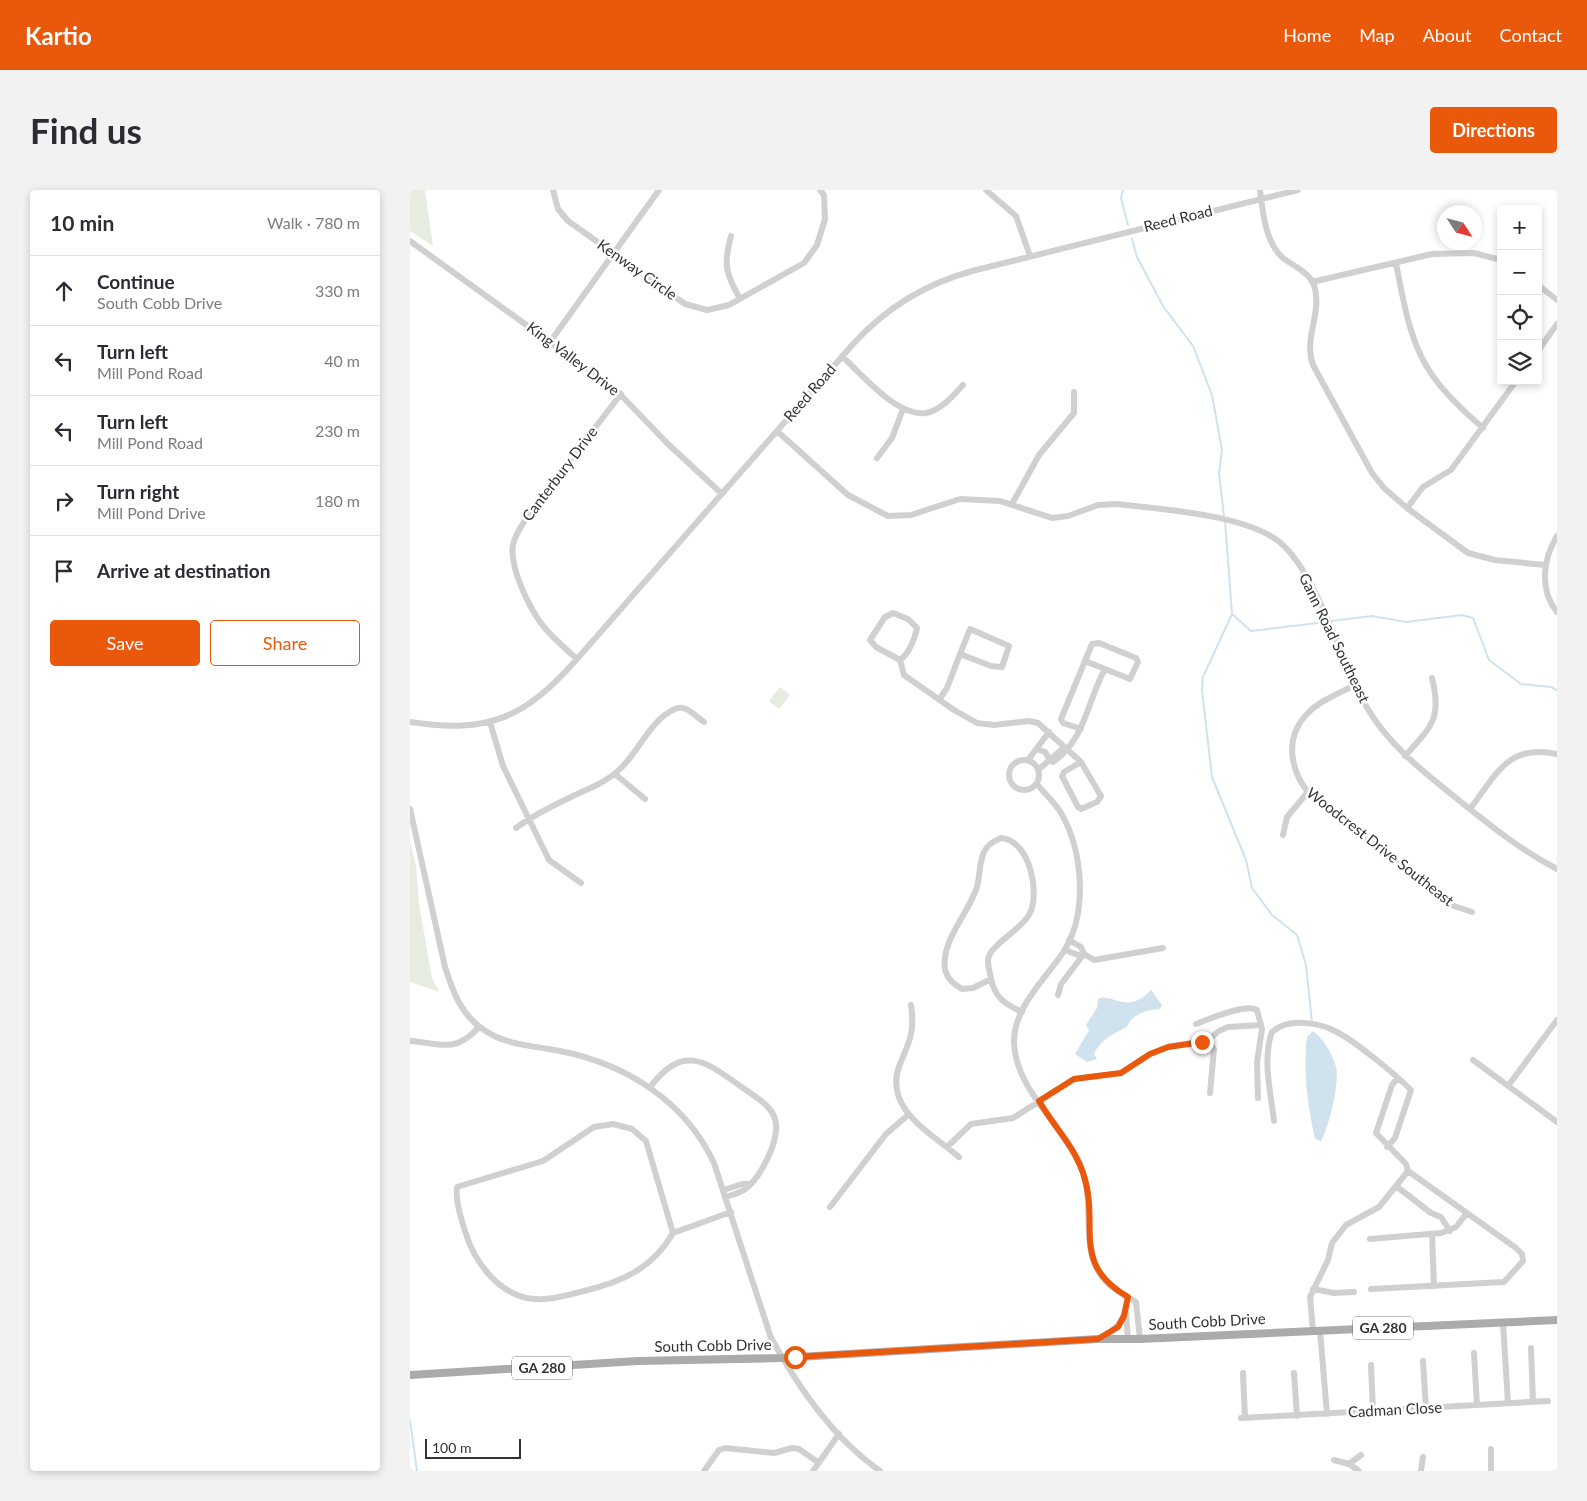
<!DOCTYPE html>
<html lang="en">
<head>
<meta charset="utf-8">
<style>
	:root { --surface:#fff; --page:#f2f2f3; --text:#2b2b33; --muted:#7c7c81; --line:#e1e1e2; --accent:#ea580c }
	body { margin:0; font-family:Lato,sans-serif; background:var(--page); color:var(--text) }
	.controls { position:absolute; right:15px; top:15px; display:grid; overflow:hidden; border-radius:5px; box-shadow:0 2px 8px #0003 }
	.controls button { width:45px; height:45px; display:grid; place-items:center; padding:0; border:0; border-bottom:1px solid var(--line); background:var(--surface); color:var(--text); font:25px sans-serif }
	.compass { position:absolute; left:1027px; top:15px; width:45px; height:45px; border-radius:50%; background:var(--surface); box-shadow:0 2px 8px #0003; rotate:126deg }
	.scale { position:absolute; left:15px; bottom:12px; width:96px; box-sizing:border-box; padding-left:5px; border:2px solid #333; border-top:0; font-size:14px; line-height:18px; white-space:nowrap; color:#333; -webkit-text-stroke:4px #fff; paint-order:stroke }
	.stop { position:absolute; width:15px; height:15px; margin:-11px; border:4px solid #ea580c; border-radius:50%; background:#fff }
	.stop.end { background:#ea580c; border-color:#fff; box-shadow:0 1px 5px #0008 }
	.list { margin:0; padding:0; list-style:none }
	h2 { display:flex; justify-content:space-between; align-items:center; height:65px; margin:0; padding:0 20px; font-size:21px }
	h2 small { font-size:16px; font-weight:400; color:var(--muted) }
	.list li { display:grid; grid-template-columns:32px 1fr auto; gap:15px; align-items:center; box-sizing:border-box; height:70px; padding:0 20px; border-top:1px solid var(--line) }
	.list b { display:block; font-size:19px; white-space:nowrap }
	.list p { margin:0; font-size:16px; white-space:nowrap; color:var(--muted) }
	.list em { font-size:16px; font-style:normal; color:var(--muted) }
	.actions { display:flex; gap:10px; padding:15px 20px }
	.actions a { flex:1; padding:11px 0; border:1px solid var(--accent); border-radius:5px; text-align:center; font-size:18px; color:var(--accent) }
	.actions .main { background:var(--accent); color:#fff }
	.icon { flex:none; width:28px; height:28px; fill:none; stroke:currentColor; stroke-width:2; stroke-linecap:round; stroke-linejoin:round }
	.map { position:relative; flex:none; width:1147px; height:1281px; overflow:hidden; border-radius:5px }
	header { display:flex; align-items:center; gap:30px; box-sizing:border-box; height:70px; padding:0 25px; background:var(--accent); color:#fff }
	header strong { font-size:24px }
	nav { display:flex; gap:28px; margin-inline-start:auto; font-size:18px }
	.intro { display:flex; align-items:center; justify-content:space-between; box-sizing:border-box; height:120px; padding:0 30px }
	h1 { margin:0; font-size:35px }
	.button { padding:12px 22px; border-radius:5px; background:var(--accent); color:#fff; font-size:18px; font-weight:700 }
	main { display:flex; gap:30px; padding:0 30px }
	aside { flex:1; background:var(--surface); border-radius:5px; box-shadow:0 2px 8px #0003 }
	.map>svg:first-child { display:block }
</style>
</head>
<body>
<header>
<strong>Kartio</strong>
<nav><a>Home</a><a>Map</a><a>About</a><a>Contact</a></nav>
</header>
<div class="intro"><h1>Find us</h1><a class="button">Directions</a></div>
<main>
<aside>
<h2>10 min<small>Walk · 780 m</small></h2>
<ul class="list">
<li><svg class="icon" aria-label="ahead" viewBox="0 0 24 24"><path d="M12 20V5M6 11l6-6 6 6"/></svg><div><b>Continue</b><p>South Cobb Drive</p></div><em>330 m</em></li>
<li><svg class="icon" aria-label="left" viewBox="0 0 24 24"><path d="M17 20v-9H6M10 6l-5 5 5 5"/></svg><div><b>Turn left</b><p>Mill Pond Road</p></div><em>40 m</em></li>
<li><svg class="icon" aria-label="left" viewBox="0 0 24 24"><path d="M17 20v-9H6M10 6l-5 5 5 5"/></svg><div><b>Turn left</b><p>Mill Pond Road</p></div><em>230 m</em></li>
<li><svg class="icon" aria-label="right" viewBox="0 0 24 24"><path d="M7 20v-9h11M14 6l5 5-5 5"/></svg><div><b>Turn right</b><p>Mill Pond Drive</p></div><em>180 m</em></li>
<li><svg class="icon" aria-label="arrive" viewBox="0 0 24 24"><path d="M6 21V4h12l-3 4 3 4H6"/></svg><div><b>Arrive at destination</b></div></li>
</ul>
<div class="actions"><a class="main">Save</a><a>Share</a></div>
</aside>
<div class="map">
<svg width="1147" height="1281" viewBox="0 0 1147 1281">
	<rect width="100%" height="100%" fill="#fff"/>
	<path fill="#e6ecdf" d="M0,0H15L23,56L0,41Z
		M370,497L380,505L369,519L359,511Z
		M0,653L6,675L9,714L22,788L29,802L0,792Z"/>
	<path fill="#cfe2ee" d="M741,800L752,815L750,819C736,820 722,824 717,837C703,844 691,849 684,864L687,869L677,872L665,864L679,840L676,835L687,818L688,809C703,802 717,826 741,800Z
		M903,841C913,848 923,865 926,877C930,892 919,938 911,951L905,949L904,944C897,912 893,880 897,847Z"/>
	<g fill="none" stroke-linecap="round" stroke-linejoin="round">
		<path stroke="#cfe2ee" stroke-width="2" d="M713,0L711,8L718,35
			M722,49L727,67L753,116L783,156L802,205L812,260L809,283L814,326
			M815,331L822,424L793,487L792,500L802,587L836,670L842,698L862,725L887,745L896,775L902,832
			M822,424L841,441L916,432
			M921,431L962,426L996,432L1052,425L1063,428L1079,470L1111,494L1141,497L1147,500
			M0,1230L7,1281"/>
		<path stroke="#d0d0d0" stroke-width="6" d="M143,0L148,19L158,31L275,114L297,120L319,115L394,73L407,55L415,29L414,5L410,0
			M576,0L606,26L620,66
			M850,0C853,23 855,52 873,68C883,76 899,82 904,95C913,122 893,148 903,175L962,283L974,298L997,318L1058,363L1085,370L1135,375
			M321,46C313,75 316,84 330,109
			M0,51L205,199L258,254L312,304
			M986,73C992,103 997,137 1011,166C1024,194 1050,218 1073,238
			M902,92L1022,64L1064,63L1091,70
			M1128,95L1147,110
			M140,152L249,0
			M1128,161L1147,134
			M432,166C451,184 487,227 516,223C531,220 543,206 553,195
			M367,241L438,305L478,326L501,325L550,309L590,311L642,328L658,326L688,315L706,314C750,319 827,324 864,348C904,373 932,473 956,516C979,556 1015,583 1051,612C1081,636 1112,661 1147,679
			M467,268L482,248L493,219
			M602,314L629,265L664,223V202
			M997,318L1013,297L1041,280L1106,191
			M1147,346C1133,369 1129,400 1147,422
			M483,423L498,429L507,438C505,448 499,464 490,470L466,457L460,450L475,427Z
			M560,439L599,456L592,477L581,476L550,464Z
			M167,469C156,459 144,449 134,437C120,420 99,377 103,355C105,343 115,331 121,321L211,204
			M490,470L494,485L544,520L567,533L584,535L619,531L628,533L671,572
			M945,495C930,503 911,510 899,522C870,550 882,590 909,613L1044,716L1062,722
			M529,510L537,498L550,464
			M0,532C79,544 115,528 167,469L444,153C477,117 515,94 562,81L888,0
			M80,532L93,576L139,670L171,693
			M671,539L653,533L651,529L682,454L689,453L726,468L728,472L720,489L675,471
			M627,559L635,562L641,571
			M995,566C1022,536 1032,529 1022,488
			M599 585a15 15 0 1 1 30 0a15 15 0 1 1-30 0Z
			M618,570L639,542
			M641,571L643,572C676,549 677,511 695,479
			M671,572L691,606L687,612L671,619L668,617L652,586L654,582Z
			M628,580L651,560L658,559
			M205,584L235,609
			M627,594C635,604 645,613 651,623C673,661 678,723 654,761C636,789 603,817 604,853C606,900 651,933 670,974C686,1009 670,1056 690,1084C698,1097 713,1104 726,1112L730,1149
			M0,619L35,777C43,802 51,825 74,840C95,855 125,856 150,861C216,874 275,911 304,973L361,1148C389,1198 423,1248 470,1281
			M1060,619C1086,585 1098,553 1147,564
			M106,638C122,626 140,617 159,608C177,599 196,593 211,578C229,561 241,529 265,519C276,514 285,526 294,532
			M873,645L877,627L897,603
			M591,648C620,650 631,704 619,725C610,740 583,754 579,766C576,772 580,782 581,789L563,798L552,799C544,794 537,789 535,779C531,750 559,723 567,697C570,686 569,673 574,662C577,655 584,651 591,648Z
			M659,750L671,757L674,764
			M655,760L668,765L674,764L684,770L753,758
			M581,789C585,808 595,814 612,822
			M648,805L651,794L674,764
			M501,815C505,840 500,851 490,874C472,918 521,943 549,967
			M786,834C799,829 836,813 847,820L852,839L847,872L848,908
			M798,850L804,859L800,903
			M0,851C31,853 45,864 69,837
			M1063,870L1147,932
			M1098,896L1147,830
			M240,897C274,853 295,871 333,898C344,906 361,915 365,929C371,949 350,989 334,1000C329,1003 322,1005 316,1007
			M864,931C861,904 852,869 862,842C877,828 908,832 925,841C945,851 985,884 1001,900L985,948L977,957
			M203,934L222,939L236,951L263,1043C243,1078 212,1092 174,1101C158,1105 142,1110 125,1109C90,1107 64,1072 55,1041C51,1028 45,1010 47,997L133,971L184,937Z
			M537,957L561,934L603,928L664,889L711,883L740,864L758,857L798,850L809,841L818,837L851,835
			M986,996L1021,1023L1031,1027L1040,1041
			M314,1000L332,994H339
			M420,1017L476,944L498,925
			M263,1043L321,1022
			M1022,1044L1024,1096
			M960,1049L1031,1043L1046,1037L1057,1023
			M903,1099L924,1103L944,1102
			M961,1099L1094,1092L1113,1071L1112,1064L1106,1058L998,981
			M716,1123L718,1150
			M1093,1133L1098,1213
			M903,1141L900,1107L918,1070L922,1053L936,1035L969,1017L998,981L996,974L966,943L982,895L987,889
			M910,1141L917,1224
			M688,1149C704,1141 713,1134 716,1116
			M1121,1158L1123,1212
			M1064,1163L1067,1215
			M1013,1171L1016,1218
			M961,1175L963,1221
			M833,1183L835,1228
			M884,1183L887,1226
			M831,1228L1138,1211
			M1081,1259V1281
			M924,1270L939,1274L949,1281
			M939,1274L951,1265
			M294,1281L309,1260L315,1258L364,1263L382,1258L389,1259L409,1273
			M403,1281L429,1244
			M1011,1281L1013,1267"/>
		<path stroke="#ababab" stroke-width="8" d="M0,1185L228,1171L372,1168L688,1149H730L1147,1130"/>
	</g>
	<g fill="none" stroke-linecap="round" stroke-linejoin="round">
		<path stroke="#ea580c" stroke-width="6" d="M385,1167L688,1149L708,1137L714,1126L718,1107C659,1073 691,1034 673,983C664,956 643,935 629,911L664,889L711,883L740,864L758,857L792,852"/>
	</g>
	<g text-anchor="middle" stroke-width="5" stroke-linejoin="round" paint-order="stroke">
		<g fill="#fff" stroke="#707070" stroke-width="1">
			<rect x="943" y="1126.5" width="60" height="23" rx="4"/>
			<rect x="102" y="1166.5" width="60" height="23" rx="4"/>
		</g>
		<g font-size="14" font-weight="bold" fill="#333">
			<text x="973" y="1143">GA 280</text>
			<text x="132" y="1183">GA 280</text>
		</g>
		<g font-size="15" fill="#333" stroke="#fff">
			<text transform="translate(768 29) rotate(-14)" y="5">Reed Road</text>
			<text transform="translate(227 80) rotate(35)" y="5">Kenway Circle</text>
			<text transform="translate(163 169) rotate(37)" y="5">King Valley Drive</text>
			<text transform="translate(400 203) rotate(-49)" y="5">Reed Road</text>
			<text transform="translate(150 284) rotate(-53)" y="5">Canterbury Drive</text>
			<text transform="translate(924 448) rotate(64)" y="5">Gann Road Southeast</text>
			<text transform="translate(970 657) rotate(38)" y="5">Woodcrest Drive Southeast</text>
			<text transform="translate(797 1132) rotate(-3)" y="5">South Cobb Drive</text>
			<text transform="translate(303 1156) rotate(-1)" y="5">South Cobb Drive</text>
			<text transform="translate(985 1220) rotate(-3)" y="5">Cadman Close</text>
		</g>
	</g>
</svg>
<div class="controls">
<button>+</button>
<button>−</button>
<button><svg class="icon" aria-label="locate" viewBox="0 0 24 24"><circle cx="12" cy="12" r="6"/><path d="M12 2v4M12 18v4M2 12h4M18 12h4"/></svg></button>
<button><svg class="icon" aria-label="layers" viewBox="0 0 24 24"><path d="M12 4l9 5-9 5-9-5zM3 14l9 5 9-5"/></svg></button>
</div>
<svg class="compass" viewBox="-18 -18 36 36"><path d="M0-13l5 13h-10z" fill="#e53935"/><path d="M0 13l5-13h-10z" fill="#7c7c81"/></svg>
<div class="scale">100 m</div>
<div class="stop" style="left:385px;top:1167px"></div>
<div class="stop end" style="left:792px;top:852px"></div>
</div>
</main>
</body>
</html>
